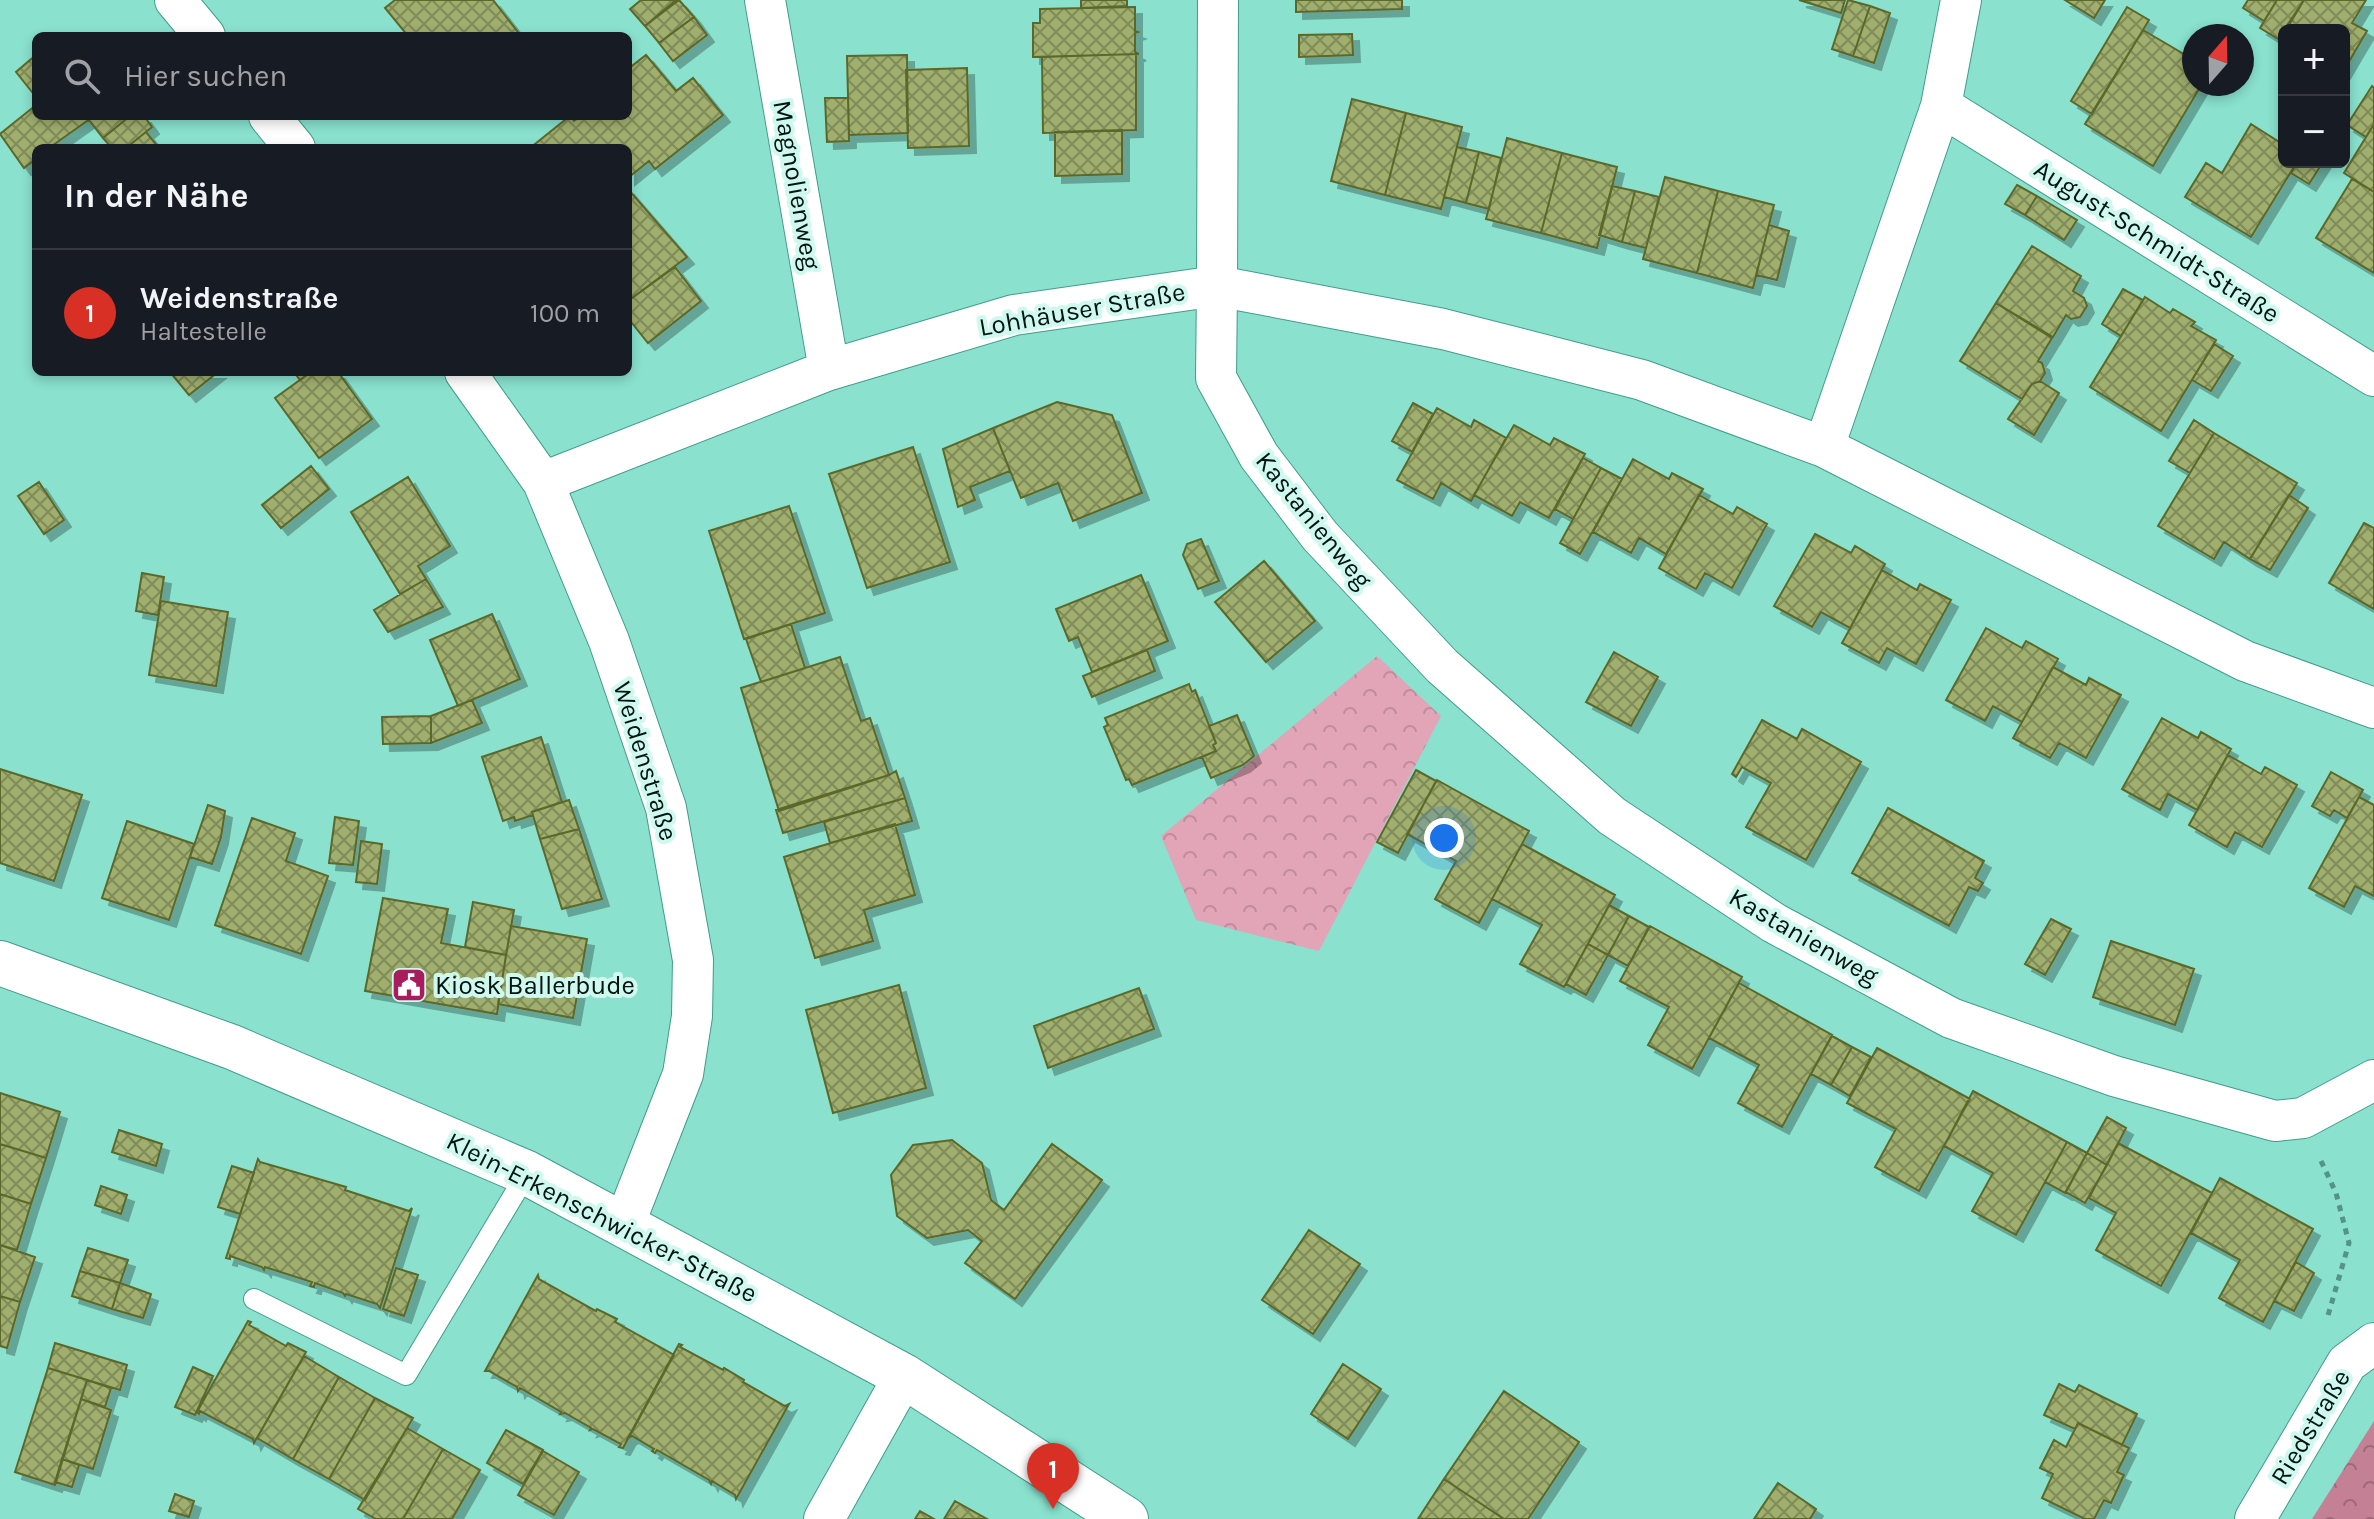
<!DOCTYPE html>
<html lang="de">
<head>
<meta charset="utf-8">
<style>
	:root { --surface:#171b24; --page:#242831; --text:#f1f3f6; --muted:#9ea1a6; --line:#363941; --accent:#d93025 }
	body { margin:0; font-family:Karla,sans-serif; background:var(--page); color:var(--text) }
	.controls { position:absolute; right:24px; top:24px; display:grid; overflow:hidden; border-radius:12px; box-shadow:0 4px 12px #0003 }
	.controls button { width:72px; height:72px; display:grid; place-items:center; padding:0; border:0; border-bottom:2px solid var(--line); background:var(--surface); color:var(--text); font:40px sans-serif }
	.compass { position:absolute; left:2182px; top:24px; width:72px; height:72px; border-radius:50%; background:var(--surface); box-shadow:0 4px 12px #0003; rotate:20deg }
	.you { position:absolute; left:1444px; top:838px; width:28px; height:28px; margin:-20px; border:6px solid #fff; border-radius:50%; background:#1a73e8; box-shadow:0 0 0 12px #1a73e833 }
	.badge { display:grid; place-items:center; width:52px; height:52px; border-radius:50%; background:var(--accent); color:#fff; font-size:26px; font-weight:700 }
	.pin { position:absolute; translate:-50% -66px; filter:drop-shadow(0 2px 4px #0008) }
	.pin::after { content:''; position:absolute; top:42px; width:28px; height:24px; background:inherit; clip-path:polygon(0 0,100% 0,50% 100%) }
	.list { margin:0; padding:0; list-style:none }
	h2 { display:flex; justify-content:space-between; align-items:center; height:104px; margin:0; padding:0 32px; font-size:34px }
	h2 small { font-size:26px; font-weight:400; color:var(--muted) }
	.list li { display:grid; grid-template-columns:52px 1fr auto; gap:24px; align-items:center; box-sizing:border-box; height:128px; padding:0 32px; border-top:2px solid var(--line) }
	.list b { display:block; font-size:30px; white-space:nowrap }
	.list p { margin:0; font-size:26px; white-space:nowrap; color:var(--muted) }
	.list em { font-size:26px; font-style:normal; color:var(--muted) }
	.icon { flex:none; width:44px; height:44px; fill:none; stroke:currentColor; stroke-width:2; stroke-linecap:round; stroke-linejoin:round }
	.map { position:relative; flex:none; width:2374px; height:1519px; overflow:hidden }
	.search { position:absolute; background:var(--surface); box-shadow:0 4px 12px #0003; left:32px; top:32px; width:600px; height:88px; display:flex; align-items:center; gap:20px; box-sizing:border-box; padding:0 28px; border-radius:12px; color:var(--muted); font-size:30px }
	.panel { position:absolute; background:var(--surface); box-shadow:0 4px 12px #0003; left:32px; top:144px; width:600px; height:232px; border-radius:12px }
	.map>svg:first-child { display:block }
</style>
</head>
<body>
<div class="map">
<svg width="2374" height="1519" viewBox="0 0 2374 1519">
	<defs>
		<pattern id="forest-crowns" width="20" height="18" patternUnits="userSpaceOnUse" patternTransform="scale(2)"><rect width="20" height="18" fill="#c48196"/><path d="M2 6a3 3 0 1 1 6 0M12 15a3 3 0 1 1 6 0" fill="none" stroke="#9d6879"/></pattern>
		<pattern id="park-crowns" width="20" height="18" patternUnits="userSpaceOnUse" patternTransform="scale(2)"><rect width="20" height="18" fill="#e2a4b7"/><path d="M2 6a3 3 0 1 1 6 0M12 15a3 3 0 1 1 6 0" fill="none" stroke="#c08c9c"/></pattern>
		<pattern id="building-cross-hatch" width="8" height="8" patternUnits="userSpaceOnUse" patternTransform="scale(2)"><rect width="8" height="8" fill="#a0ae6e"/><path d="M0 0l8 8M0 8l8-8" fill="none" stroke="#808c59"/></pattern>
		<filter id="shadow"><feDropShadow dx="7" dy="7" stdDeviation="0" flood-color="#0004"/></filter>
	</defs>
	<rect width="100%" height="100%" fill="#89e1ce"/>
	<path fill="url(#forest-crowns)" d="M2374,1421V1519H2312Z"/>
	<path fill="url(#park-crowns)" d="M1377,656L1441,716L1319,951L1196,920L1161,836Z"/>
	<path fill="url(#building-cross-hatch)" stroke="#5c6829" stroke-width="2" filter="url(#shadow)" d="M395,0H493L521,36H408L385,8Z
		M641,0H676L645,26L630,9Z
		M679,0L694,17L659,43L645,26Z
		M1081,0H1127V6L1081,8Z
		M1296,0H1402V9L1296,12Z
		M1799,0H1845L1841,13Z
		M1848,0L1870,6L1853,56L1832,49Z
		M2065,0H2105L2094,18Z
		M2248,0H2277L2264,21L2243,8Z
		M2277,0H2304L2284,30L2280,40L2260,28Z
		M2304,0H2366L2352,23L2367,31L2344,70V30H2286Z
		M1870,6L1890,13L1874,63L1853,56Z
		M1135,7V31L1138,32L1135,33V52L1139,54L1033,57V23H1040V9Z
		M2127,7L2149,20L2092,114L2071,101Z
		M694,17L707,35L673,61L659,43Z
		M2143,30L2194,60V84H2202L2153,166L2085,124Z
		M1352,34L1353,55L1299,57V35Z
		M1136,54V130L1043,133L1042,57Z
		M36,55V97L16,72Z
		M646,55L676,91L693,78L723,115L655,169L649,161L628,178V148H530L570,116L574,121L581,116H628V69Z
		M907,55L908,133L849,135L847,56Z
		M967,68L969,146L908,148L906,70Z
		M2372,86L2374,88V124L2366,137L2347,125Z
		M825,98H848L849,141L827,142Z
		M1352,99L1406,113L1385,195L1331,181Z
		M36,105V116H94L49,148H36V159L24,168L0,134Z
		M1406,113L1462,127L1441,209L1385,195Z
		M94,116H130L103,138L89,120Z
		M130,116H144L152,127L126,148H112L103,138Z
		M2251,124L2284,145V162H2297L2251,237L2185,197L2206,163L2222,173Z
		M2374,124V192L2344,173Z
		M1122,130V174L1055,176V132Z
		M146,132L159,148H126Z
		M1507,138L1562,153L1541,233L1486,219Z
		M1457,147L1479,152L1466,203L1444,197Z
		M1479,152L1501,158L1489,209L1466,203Z
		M1562,153L1617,167L1597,248L1541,233Z
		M2297,162H2323L2309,184L2291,173Z
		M1665,177L1718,191L1697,273L1643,259Z
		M2352,179L2374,192V273L2316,238Z
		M2017,185L2037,196L2025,215L2005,204Z
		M1612,186L1635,191L1622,242L1599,235Z
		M628,189L687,257L628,301Z
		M1635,191L1659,197L1646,248L1622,242Z
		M1718,191L1774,205L1753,288L1697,273Z
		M2037,196L2077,220L2064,240L2025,215Z
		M1769,225L1789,231L1777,280L1756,275Z
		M2032,246L2081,276L2073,291L2084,298L2087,306L2080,317L2071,319L2066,315L2053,337L1996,303Z
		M675,267L701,301L648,343L628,318V301Z
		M2123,289L2143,300L2121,336L2102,324Z
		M2145,297L2170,313L2173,309L2195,322L2191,326L2216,340L2161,431L2090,387Z
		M1996,303L2052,338L2038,361L2042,363L2045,373L2040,381L2032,384L2022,399L1960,361Z
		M2214,344L2233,356L2211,391L2192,380Z
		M170,372H218L189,395Z
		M294,372H311L300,380Z
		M311,372H338L372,419L319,458L275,398Z
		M2040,381L2059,393L2034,435L2008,419L2032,384Z
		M1057,402L1112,415L1142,493L1073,521L1058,483L1021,498L993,428Z
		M1413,403L1433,414L1412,452L1392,441Z
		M1437,408L1471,427L1474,420L1506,438L1471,501L1441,483L1433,499L1397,480Z
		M2194,420L2214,433L2190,473L2169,461Z
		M1514,425L1550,445L1554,438L1585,454L1549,518L1520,502L1512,516L1474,495Z
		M993,428L1010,471L970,487L975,500L958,507L943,449Z
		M2214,433L2297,483L2250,559L2224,542L2214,559L2158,526Z
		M913,447L950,562L867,588L829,474Z
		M1583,458L1601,468L1573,519L1555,509Z
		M1633,459L1669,479L1672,473L1703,489L1666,554L1639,538L1631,553L1593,532Z
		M311,466L329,489L281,528L262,505Z
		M1601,468L1622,479L1580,554L1560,543Z
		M408,477L450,546L418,566L426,579L400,594L351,512Z
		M39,482L64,520L44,534L18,496Z
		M1699,495L1733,514L1737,507L1767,524L1732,588L1705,573L1696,589L1659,568Z
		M2289,495L2308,508L2270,570L2250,559Z
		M789,506L825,613L744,639L709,531Z
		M2364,523L2374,528V609L2329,583Z
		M1815,534L1851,553L1855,546L1885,564L1850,628L1821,612L1812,627L1774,606Z
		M1201,539L1219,581L1198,589L1183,555L1187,544Z
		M1264,561L1315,621L1266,662L1215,602Z
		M1882,570L1917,590L1920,584L1951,600L1916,664L1887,648L1879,663L1842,643Z
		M142,573L164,577L158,615L136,611Z
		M1141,575L1168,641L1092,672L1078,637L1069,641L1056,609Z
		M426,579L443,607L388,632L374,610Z
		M161,601L228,612L216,686L149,675Z
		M492,614L520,679L458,706L430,640Z
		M791,624L805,668L761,682L746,639Z
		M1986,628L2022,648L2026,641L2058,659L2022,722L1993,706L1985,721L1946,700Z
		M1147,650L1155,671L1092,697L1083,676Z
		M1614,652L1658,677L1631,726L1586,702Z
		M840,657L861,721L870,718L889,775L779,811L741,688Z
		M2053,667L2086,685L2089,678L2121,695L2086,758L2059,743L2050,758L2013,738Z
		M1189,684L1192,692L1195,690L1216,743L1213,745L1216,751L1132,785L1129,779L1126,780L1104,727L1108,725L1105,718Z
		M472,700L482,723L431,743V716Z
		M1237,715L1254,756L1243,765L1211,778L1202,757L1216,751L1213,745L1216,743L1209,726Z
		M431,716V743L383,744L382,717Z
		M2162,718L2198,738L2201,732L2231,749L2197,810L2168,794L2160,810L2122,789Z
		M1762,720L1797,739L1802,729L1861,762L1806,860L1746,827L1771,783L1742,767L1736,777L1732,774Z
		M541,737L562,802L532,812L533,815L515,821L514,817L503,821L482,757Z
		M2228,755L2261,774L2265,767L2297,785L2262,847L2235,832L2227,847L2189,825Z
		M0,769L82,795L54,881L0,863Z
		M1416,770L1436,781L1398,853L1377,842Z
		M896,771L905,798L783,833L776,810L889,775Z
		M2331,772L2363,790L2347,818L2334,810L2330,816L2312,806Z
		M1437,780L1529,831L1479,923L1435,899L1456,861L1407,834Z
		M2359,797L2374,805V896L2355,886L2344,907L2309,888Z
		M905,798L912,821L830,843L824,822Z
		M569,800L579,829L540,839L532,812Z
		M208,805L225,811L221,837L212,864L190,857Z
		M1888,808L1984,861L1975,878L1983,883L1978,891L1969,887L1949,926L1852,873Z
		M335,817L359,821L353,865L329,863Z
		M252,818L295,833L286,861L328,876L301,954L215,925Z
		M127,821L194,844L169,920L102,898Z
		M895,824L915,895L864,910L873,941L815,958L784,857Z
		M579,829L602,899L562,909L540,839Z
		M361,841L382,844L377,884L356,882Z
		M1522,844L1615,895L1564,987L1520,964L1542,925L1492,899Z
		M383,898L448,909L441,943L506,955L497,1014L365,991Z
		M473,902L514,910L506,955L465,947Z
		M1609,905L1629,916L1608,955L1588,944Z
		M1629,916L1649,927L1628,966L1608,955Z
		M2051,919L2071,929L2045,975L2025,964Z
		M511,926L587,939L573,1018L498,1004Z
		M1650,926L1742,977L1692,1069L1648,1045L1669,1007L1620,981Z
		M2111,941L2194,969L2175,1025L2093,997Z
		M1588,944L1608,955L1586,995L1566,984Z
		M1739,983L1832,1035L1782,1127L1738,1103L1759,1065L1709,1038Z
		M899,985L926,1088L833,1113L806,1010Z
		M1139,988L1154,1029L1048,1068L1034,1026Z
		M1832,1036L1852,1047L1831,1085L1811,1074Z
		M1852,1047L1871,1057L1850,1096L1831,1085Z
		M1877,1048L1970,1099L1919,1191L1875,1167L1896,1129L1847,1103Z
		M1973,1091L2067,1142L2016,1235L1972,1211L1993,1173L1944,1146Z
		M0,1093L60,1112L46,1158L0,1144Z
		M2107,1117L2126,1128L2107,1165L2087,1153Z
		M119,1130L162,1144L156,1166L112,1152Z
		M952,1140L982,1163L991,1200L1004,1210L1052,1144L1102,1180L1015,1299L965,1263L982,1241L968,1230L927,1238L897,1216L891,1175L913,1145Z
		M2067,1142L2087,1153L2065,1193L2045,1182Z
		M2118,1143L2212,1193L2161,1286L2096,1250L2116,1213L2089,1198Z
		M0,1144L46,1158L31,1204L0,1194Z
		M2087,1153L2107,1165L2085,1203L2066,1192Z
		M258,1159L260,1162L346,1187L345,1190L409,1211L412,1208L380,1308L377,1304L346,1294L345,1296L343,1293L315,1283L314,1287L310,1286L312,1282L265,1267L264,1270L262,1267L230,1256V1259L226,1258Z
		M232,1166L254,1173L240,1214L218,1207Z
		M2220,1178L2313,1229L2263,1322L2219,1298L2240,1260L2191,1233Z
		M101,1186L127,1195L121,1214L95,1205Z
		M0,1194L31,1204L17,1250L0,1245Z
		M1309,1230L1360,1264L1313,1334L1262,1300Z
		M0,1245L35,1257L20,1302L0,1296Z
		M88,1248L128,1260L120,1283L80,1271Z
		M2296,1262L2314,1273L2294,1311L2274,1301Z
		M396,1268L418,1275L404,1316L383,1309Z
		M80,1271L120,1283L112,1309L72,1296Z
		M538,1275L539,1279L596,1311L597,1309L617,1319L615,1322L674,1355L623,1448L619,1447L621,1444L593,1429L590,1430L591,1428L565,1413L560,1414L561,1412L520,1388L518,1391L517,1387L489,1371H485Z
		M120,1283L151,1294L143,1318L112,1309Z
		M0,1296L20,1302L7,1348L0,1346Z
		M248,1321L251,1322L249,1325L286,1346L288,1343L306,1352L254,1443L253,1439L200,1411L199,1414L197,1412Z
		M55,1343L127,1365L120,1390L48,1368Z
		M679,1344L682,1345L680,1347L723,1370L724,1368L744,1380L743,1382L785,1406L789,1404L736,1499L735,1495L712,1481L711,1484L709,1480L657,1450L655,1453L652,1451L654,1449L632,1436L628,1438Z
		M304,1356L339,1377L293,1459L257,1438Z
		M1343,1364L1381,1389L1348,1439L1311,1414Z
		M193,1367L213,1376L195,1415L175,1407Z
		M48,1368L87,1380L55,1485L15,1472Z
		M339,1377L375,1398L329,1479L293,1459Z
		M87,1380L111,1388L105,1407L81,1399Z
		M2059,1384L2075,1392L2079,1385L2137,1414L2122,1445L2078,1423L2075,1429L2044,1415Z
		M1504,1391L1579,1442L1528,1519H1504L1444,1479Z
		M375,1398L413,1418L365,1500L329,1479Z
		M81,1399L111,1410L93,1469L62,1459Z
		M2078,1423L2129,1448L2117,1472L2124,1475L2111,1503L2104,1500L2094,1519H2085L2042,1498L2053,1474L2040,1468L2054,1440L2066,1447Z
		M407,1428L443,1449L403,1519H376L358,1509Z
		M506,1430L543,1450L523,1484L487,1463Z
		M443,1449L480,1470L452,1519H403Z
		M543,1451L579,1472L554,1515L518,1495Z
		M62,1459L79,1465L72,1487L55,1482Z
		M1444,1479L1504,1519H1418Z
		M1778,1483L1816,1509L1810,1519H1754Z
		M175,1494L194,1501L189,1517L169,1511Z
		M955,1501L987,1519H944Z
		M920,1511L934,1519H915Z"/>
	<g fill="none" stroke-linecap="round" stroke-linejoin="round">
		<g stroke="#439c8b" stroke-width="22">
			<path id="service" d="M254,1299L406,1375L527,1173"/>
		</g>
		<g stroke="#439c8b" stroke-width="42">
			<path id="minor" d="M175,0L205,36
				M765,0L829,370
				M1941,106L2374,376
				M269,116L295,148
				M465,372L543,482L609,641L666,808L693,960L692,1016L683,1074L624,1225
				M1824,447L1941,106L1961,0
				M543,482L829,370L1014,315L1217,286L1218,0
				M2374,708L2245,661L1824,447L1642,380L1443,329L1217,286L1216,378L1259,456L1320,536L1442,666L1612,816L1774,923L1951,1018L2114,1076L2275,1121L2303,1118L2374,1080
				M824,1519L904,1376
				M2255,1519L2347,1363L2374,1343"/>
		</g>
		<g stroke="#439c8b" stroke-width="46">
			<path id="tertiary" d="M0,963L232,1047L527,1173L904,1376L1126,1519"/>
		</g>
		<path stroke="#559386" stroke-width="5" stroke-dasharray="6 6" stroke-linecap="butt" d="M2321,1161L2336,1193L2349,1243L2327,1319"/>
		<use href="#service" stroke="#fff" stroke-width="20"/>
		<use href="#minor" stroke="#fff" stroke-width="40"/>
		<use href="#tertiary" stroke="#fff" stroke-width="44"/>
	</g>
	<defs>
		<g id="civic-square" transform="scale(1.8)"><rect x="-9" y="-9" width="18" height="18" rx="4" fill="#a81b5d" stroke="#cff8ee"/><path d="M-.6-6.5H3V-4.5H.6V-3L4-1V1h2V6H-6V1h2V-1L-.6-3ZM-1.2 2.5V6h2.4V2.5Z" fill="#fff"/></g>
	</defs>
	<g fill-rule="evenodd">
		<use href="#civic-square" x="409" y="985"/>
	</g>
	<g text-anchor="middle" stroke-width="8" stroke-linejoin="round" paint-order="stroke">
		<g font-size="26" fill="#001410" stroke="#cff8ee">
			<text transform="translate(797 185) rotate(80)" y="9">Magnolienweg</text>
			<text transform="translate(2157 241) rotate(32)" y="9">August-Schmidt-Straße</text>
			<text transform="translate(1082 309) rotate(-10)" y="9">Lohhäuser Straße</text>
			<text transform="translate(1314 520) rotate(51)" y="9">Kastanienweg</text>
			<text transform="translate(646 761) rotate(73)" y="9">Weidenstraße</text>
			<text transform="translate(1804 936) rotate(30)" y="9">Kastanienweg</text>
			<text transform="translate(602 1217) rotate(27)" y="9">Klein-Erkenschwicker-Straße</text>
			<text transform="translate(2310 1427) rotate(-59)" y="9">Riedstraße</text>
		</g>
		<g font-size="26" fill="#001410" stroke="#cff8ee" text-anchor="start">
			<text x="435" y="994">Kiosk Ballerbude</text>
		</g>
	</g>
</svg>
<div class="controls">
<button>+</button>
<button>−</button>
</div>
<svg class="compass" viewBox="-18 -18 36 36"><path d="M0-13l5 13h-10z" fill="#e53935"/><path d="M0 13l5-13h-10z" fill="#9ea1a6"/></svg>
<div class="you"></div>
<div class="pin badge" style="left:1053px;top:1509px">1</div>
<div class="search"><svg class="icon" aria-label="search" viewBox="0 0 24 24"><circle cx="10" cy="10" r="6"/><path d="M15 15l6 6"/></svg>Hier suchen</div>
<section class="panel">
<h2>In der Nähe<small></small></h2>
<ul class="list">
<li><span class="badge">1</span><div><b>Weidenstraße</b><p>Haltestelle</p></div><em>100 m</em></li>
</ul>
</section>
</div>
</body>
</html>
